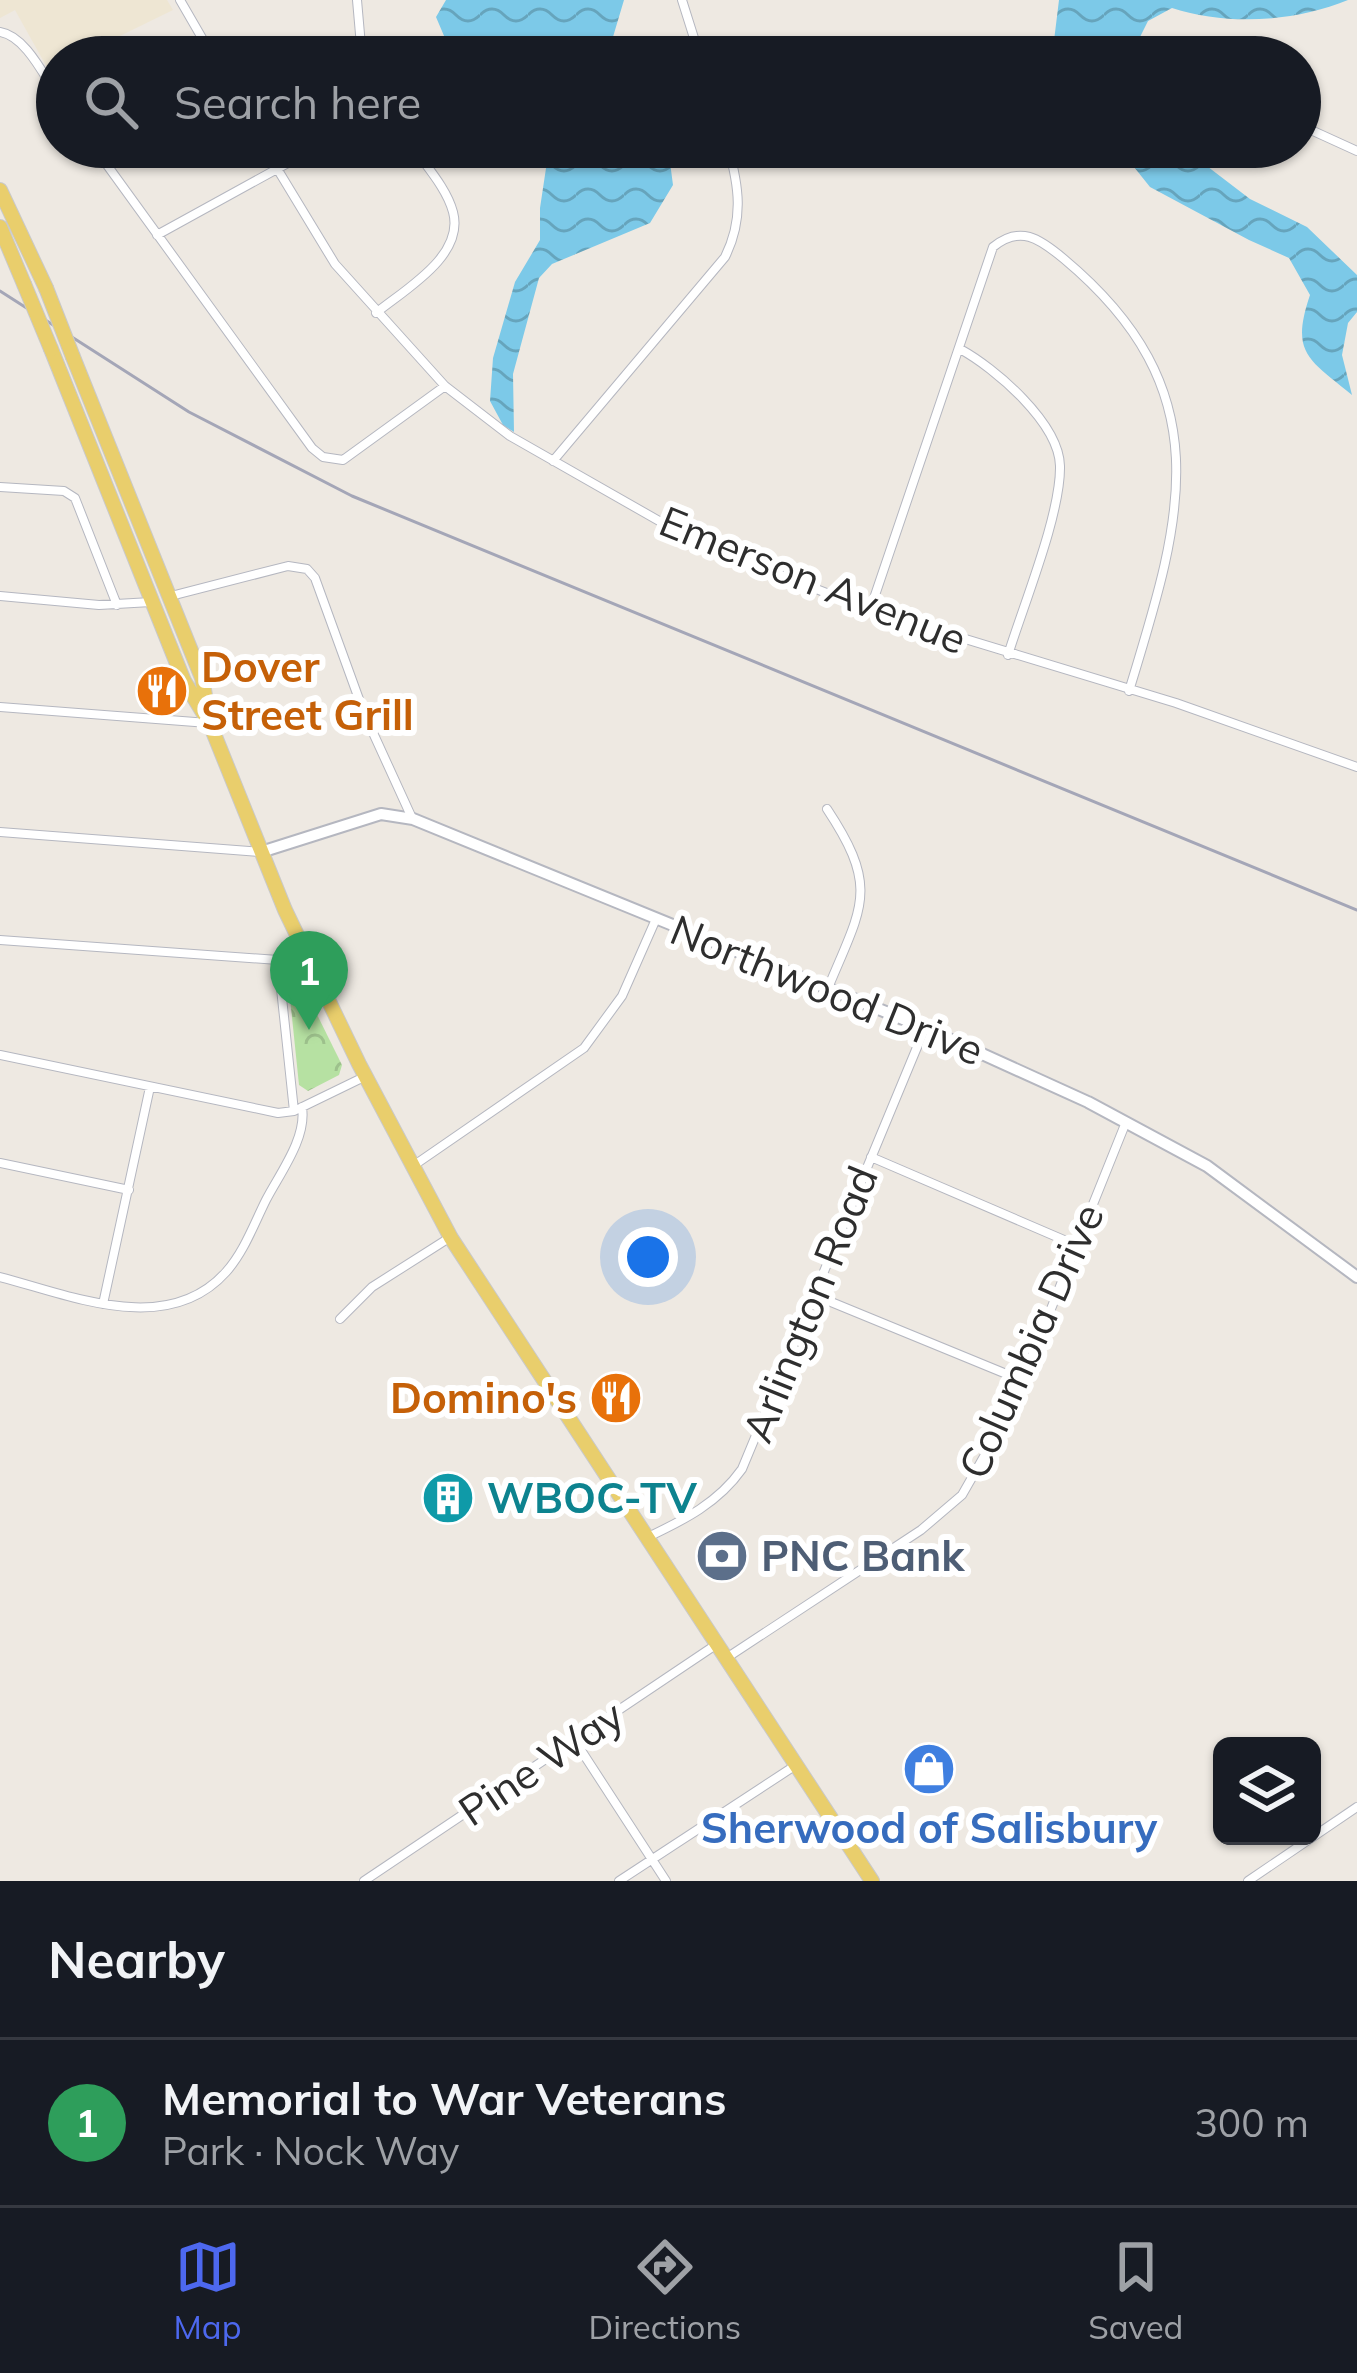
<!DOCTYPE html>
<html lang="en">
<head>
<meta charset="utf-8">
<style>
	:root { --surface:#171b24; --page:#242831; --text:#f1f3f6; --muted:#9ea1a6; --line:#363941; --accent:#4d68ef }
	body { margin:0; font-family:Mulish,sans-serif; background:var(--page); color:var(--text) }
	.controls { position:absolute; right:36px; bottom:36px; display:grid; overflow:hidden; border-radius:18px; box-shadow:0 3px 9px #0004 }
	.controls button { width:108px; height:108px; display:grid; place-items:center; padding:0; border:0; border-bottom:3px solid var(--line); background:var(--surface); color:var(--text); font:60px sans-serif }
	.you { position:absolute; left:648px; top:1257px; width:42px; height:42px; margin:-30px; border:9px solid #fff; border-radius:50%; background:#1a73e8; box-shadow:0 0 0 18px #1a73e833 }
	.badge { display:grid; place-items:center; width:78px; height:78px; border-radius:50%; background:var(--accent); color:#fff; font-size:39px; font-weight:700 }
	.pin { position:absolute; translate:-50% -99px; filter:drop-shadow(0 3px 6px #0008) }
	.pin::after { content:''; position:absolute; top:63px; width:42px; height:36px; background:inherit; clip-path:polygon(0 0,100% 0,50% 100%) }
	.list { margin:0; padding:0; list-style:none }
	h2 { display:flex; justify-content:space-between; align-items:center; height:156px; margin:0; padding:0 48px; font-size:51px }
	h2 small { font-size:39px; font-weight:400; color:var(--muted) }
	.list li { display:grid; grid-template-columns:78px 1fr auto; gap:36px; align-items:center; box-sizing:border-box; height:168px; padding:0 48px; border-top:3px solid var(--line) }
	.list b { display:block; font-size:45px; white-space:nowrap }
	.list p { margin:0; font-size:39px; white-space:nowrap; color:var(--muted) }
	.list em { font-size:39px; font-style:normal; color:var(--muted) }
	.icon { flex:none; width:66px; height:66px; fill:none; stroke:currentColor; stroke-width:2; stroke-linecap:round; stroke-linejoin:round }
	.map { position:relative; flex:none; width:1357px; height:1881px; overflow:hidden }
	.search { position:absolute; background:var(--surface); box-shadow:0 3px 9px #0004; left:36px; right:36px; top:36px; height:132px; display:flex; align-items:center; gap:30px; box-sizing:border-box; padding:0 42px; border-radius:66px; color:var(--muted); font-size:45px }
	.sheet { height:324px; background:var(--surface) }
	nav { display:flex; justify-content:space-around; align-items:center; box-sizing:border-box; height:168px; border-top:3px solid var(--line); background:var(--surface); font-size:33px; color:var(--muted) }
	nav a { display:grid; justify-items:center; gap:6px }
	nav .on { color:var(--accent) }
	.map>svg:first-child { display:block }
</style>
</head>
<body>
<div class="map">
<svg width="1357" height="1881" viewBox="0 0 1357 1881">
	<defs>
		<pattern id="forest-crowns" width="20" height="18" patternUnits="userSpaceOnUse" patternTransform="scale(3)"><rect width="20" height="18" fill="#b6e1a2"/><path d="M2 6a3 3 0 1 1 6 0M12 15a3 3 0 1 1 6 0" fill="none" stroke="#9dc18c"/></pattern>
		<pattern id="water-waves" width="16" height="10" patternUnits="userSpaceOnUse" patternTransform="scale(3)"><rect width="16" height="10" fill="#7cc9e8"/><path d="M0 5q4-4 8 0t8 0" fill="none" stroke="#66a4bc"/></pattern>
	</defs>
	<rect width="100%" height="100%" fill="#eee9e2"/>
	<path fill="#eee6d3" d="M0,0H167L173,10L77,57H57V67L49,71L15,10L0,18Z"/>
	<path fill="url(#forest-crowns)" d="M293,966L342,1065L339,1075L308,1091L299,1085L287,969Z"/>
	<path fill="url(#water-waves)" d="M446,0H624L607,57H453L436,17Z
		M1059,0H1348C1294,22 1228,26 1172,8L1148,21L1130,57H1052Z
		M543,147H668L673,185L650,223L552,264L539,278L513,374L514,432L503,425L490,401L493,358L515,282L540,240V208L548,155Z
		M1118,147H1182L1250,199L1307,227L1357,275V312L1348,323L1342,355L1352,395C1309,359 1290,354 1310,295L1289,258L1249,240L1150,187Z"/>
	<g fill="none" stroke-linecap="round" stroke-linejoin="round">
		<g stroke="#b5b7c0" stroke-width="10">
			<path id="minor" d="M180,0L213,57
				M357,0L362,57
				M682,0L700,57
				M0,32C25,36 43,74 57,95
				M1300,125L1357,151
				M94,147L312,448L323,457L343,460L445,386
				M264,147L335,264L445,386L510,436L696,542L870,610L1176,703L1357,767
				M157,235L317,147
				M376,313C404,290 465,256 453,212C447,189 427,167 413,147
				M960,349C995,368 1059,423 1060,466C1061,514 1023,606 1008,655
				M553,461L725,257C744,219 739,186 728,147
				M0,487L64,491L75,498L117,605
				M0,596L99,605L151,602
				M171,596L288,566L307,569L315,578L364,713L412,818
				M870,610L993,247C1020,225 1039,238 1064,259C1223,392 1182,518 1129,691
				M0,707L208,723
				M827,809C880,889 862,906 828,988
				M0,832L261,852
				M0,940L278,960L294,1111
				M0,1055L278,1113L294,1111L366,1076
				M871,1157L1078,1246
				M0,1163L129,1190
				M413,1166L584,1048L622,996L656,919
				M0,1277C70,1295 167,1338 226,1272C244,1252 254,1224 266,1200C280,1173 307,1138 302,1107
				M814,1295L1021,1380
				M103,1304L150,1087
				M340,1319L372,1287L449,1238
				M648,1537C684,1520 718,1503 742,1469L925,1028
				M728,1657L921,1530L962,1495L1010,1411L1126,1122
				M575,1741L666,1881
				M364,1881L717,1644
				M619,1881L796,1765
				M1248,1881L1357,1807"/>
		</g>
		<g stroke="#b5b7c0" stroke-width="14">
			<path id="tertiary" d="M261,852L381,814L413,819L925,1028L1088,1102L1207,1166L1357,1277"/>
		</g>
		<g stroke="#c9c9c9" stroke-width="16">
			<path id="primary" d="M0,190L46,288
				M0,227L24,284
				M51,349L184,681L204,714
				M73,357L202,678L210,724L285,910L359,1064L451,1238L872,1881"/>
		</g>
		<use href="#minor" stroke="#fff" stroke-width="8"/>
		<use href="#tertiary" stroke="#fff" stroke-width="10"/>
		<use href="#primary" stroke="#e9ce6c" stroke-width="14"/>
		<path stroke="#a4a6b7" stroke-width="3" d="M0,291L189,412L352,496L1357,910"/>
		<g stroke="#c9c9c9" stroke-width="16" stroke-linecap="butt">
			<path id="primary-bridge" d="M24,284L51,349
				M46,288L73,357"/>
		</g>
		<use href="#primary-bridge" stroke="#e9ce6c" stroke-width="14"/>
	</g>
	<defs>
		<g id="restaurant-disc" transform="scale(2.7)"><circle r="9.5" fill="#e8710a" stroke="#fff"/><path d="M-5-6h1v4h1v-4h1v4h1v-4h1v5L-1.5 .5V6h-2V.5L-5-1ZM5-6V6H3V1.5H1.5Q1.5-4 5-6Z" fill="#fff"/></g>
		<g id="building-disc" transform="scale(2.7)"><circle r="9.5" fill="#0f9aa8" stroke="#fff"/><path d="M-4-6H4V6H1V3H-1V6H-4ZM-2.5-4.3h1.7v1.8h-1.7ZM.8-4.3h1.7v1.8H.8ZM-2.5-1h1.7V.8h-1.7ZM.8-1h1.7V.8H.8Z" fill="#fff"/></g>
		<g id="bank-disc" transform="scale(2.7)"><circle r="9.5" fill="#5c6f8a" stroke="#fff"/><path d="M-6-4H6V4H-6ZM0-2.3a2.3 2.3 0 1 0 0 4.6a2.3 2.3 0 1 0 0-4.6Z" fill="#fff"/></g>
		<g id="shop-disc" transform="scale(2.7)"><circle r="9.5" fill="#3f7fe0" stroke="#fff"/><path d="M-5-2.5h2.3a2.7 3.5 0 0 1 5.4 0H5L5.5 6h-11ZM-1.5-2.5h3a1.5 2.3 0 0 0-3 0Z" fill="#fff"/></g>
	</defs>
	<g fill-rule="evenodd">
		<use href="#restaurant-disc" x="162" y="691"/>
		<use href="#restaurant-disc" x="616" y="1398"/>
		<use href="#building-disc" x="448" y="1498"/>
		<use href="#bank-disc" x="722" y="1556"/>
		<use href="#shop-disc" x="929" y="1769"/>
	</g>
	<g text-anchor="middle" stroke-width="12" stroke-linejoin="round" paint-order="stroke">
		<g font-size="42" fill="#2e2e2e" stroke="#fff">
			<text transform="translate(813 580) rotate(22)" y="15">Emerson Avenue</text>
			<text transform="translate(827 990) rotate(22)" y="15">Northwood Drive</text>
			<text transform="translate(810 1304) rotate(-68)" y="15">Arlington Road</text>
			<text transform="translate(1031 1341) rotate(-66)" y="15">Columbia Drive</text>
			<text transform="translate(541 1763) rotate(-34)" y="15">Pine Way</text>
		</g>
		<g font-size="42" font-weight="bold" fill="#c56008" stroke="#fff" text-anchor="start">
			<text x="201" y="682">Dover<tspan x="201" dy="48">Street Grill</tspan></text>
			<text x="577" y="1413" text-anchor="end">Domino's</text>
		</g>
		<g font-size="42" font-weight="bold" fill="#0d838f" stroke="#fff" text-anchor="start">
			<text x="487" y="1513">WBOC-TV</text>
		</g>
		<g font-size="42" font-weight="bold" fill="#4e5e75" stroke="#fff" text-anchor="start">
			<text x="761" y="1571">PNC Bank</text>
		</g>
		<g font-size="42" font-weight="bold" fill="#366cbe" stroke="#fff">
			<text x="929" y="1843">Sherwood of Salisbury</text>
		</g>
	</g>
</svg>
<div class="controls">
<button><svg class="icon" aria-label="layers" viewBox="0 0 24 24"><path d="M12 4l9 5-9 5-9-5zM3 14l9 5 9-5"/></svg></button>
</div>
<div class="you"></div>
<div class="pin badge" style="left:309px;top:1030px;background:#2e9e5b">1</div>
<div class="search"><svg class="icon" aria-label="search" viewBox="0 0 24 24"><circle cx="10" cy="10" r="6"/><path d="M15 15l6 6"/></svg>Search here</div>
</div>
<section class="sheet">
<h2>Nearby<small></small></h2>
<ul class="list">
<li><span class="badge" style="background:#2e9e5b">1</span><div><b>Memorial to War Veterans</b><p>Park · Nock Way</p></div><em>300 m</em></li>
</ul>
</section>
<nav>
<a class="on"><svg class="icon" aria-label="map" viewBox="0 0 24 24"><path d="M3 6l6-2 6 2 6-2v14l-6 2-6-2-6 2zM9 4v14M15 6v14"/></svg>Map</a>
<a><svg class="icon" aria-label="directions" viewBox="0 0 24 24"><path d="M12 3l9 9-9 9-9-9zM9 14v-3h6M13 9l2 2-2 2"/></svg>Directions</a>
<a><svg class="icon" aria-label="saved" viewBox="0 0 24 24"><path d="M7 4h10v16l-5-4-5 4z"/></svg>Saved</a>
</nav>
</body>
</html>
